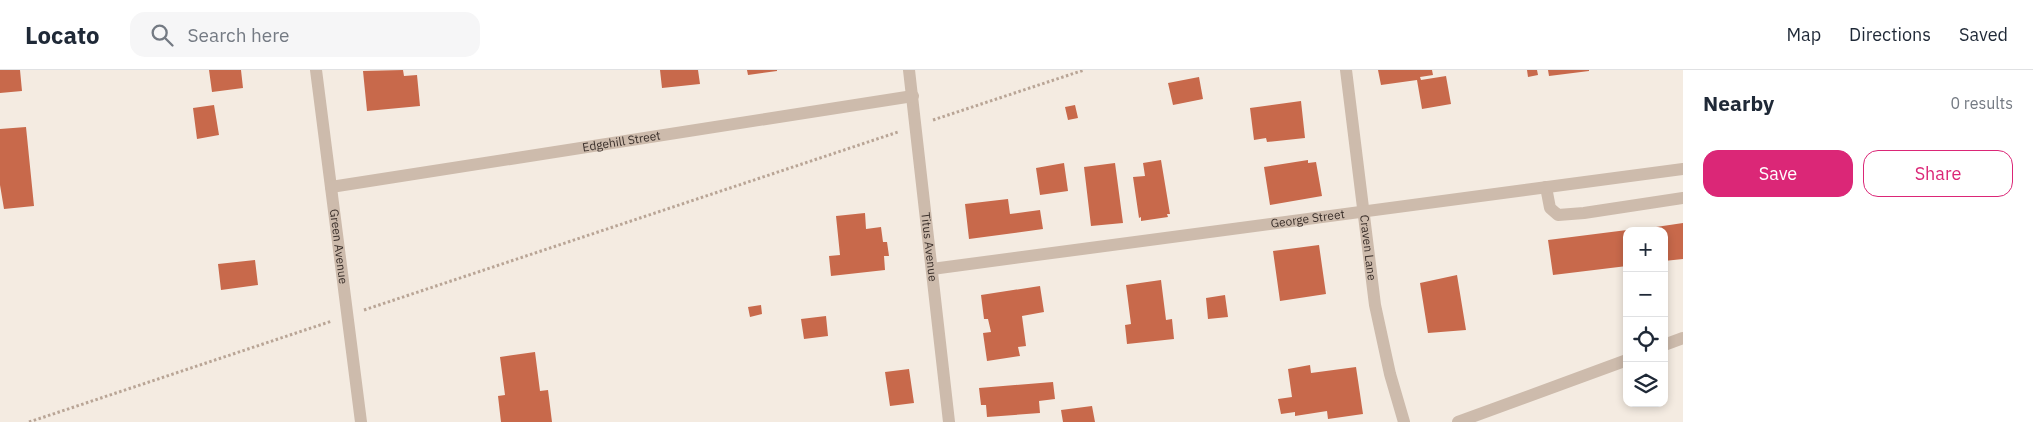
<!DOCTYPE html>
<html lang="en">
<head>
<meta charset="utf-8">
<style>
	:root { --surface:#fff; --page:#f6f6f7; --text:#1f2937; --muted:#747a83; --line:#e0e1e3; --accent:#db2777 }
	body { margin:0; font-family:"IBM Plex Sans",sans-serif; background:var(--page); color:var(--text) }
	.controls { position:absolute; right:15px; bottom:15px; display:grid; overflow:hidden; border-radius:10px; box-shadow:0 2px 8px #0003 }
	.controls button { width:45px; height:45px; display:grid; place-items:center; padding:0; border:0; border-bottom:1px solid var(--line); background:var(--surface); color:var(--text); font:25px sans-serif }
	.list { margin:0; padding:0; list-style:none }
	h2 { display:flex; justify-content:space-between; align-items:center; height:65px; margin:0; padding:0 20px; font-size:21px }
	h2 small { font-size:16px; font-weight:400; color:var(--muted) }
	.actions { display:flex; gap:10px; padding:15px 20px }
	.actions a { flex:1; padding:11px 0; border:1px solid var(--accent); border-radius:15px; text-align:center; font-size:18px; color:var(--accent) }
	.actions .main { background:var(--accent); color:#fff }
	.icon { flex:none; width:28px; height:28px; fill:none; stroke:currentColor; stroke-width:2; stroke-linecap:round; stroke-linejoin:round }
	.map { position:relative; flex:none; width:1683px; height:352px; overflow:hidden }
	header { display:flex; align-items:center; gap:30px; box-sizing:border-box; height:70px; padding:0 25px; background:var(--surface); border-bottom:1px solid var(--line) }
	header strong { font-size:24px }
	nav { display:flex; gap:28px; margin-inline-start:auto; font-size:18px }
	.search { width:350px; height:45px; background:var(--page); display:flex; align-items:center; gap:12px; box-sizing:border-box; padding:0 18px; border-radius:15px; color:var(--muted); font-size:19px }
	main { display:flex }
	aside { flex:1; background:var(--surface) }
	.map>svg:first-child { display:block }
</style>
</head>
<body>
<header>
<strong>Locato</strong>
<div class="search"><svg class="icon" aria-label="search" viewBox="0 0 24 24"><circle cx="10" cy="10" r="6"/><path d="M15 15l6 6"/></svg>Search here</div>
<nav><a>Map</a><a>Directions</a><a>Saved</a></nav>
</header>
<main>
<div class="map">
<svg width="1683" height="352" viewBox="0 0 1683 352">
	<rect width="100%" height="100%" fill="#f4ebe1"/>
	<path fill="#c8694b" d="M0,0H20L22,21L0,23Z
		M209,0H241L243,18L212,22Z
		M403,0L404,6L417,5L420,36L367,41L363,1Z
		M660,0H698L700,14L662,18Z
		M747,0H777V1L748,5Z
		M1378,0H1432L1433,5L1420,7L1421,10L1446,6L1451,34L1422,39L1417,10L1381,15Z
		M1527,0H1537L1538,5L1528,7Z
		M1548,0H1589V1L1549,6Z
		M1199,7L1203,29L1173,35L1168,13Z
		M1301,31L1305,68L1267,72L1266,68L1254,70L1250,38Z
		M214,35L219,65L197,69L193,38Z
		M1075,35L1078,48L1068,50L1065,37Z
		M26,57L34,136L4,139L0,115V59Z
		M1161,90L1170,144H1167L1168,147L1141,151V147L1139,148L1133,107L1145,106L1143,93Z
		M1308,90V93L1316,92L1322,126L1270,135L1264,97Z
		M1064,93L1068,121L1040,125L1036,98Z
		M1115,93L1123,153L1091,156L1084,97Z
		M1008,129L1010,144L1040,140L1043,159L969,169L965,134Z
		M865,143L866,159L881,157L883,172H887L889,186H884L885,200L831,206L829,186L840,185L836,146Z
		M1683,153V189L1664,191V161H1629Z
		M1627,160V196L1553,205L1548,170Z
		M1319,175L1326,224L1280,231L1273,181Z
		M255,190L258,215L221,220L218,194Z
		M1457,205L1466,260L1428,263L1420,213Z
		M1161,210L1166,250L1172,249L1174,269L1127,274L1125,255L1131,254L1126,215Z
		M1040,216L1044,242L1022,246L1026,276L1018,277L1020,286L987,291L983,263L991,262L988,249H984L981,225Z
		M1225,225L1228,247L1208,249L1206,228Z
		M761,235L762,244L750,247L748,237Z
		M826,246L828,266L804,269L801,249Z
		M535,282L540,321L548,320L552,352H501L498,326L505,325L500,287Z
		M1310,295L1311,303L1356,297L1363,344L1328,349L1327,341L1295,346V342L1281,344L1278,329L1292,327L1288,299Z
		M909,299L914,333L890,336L885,302Z
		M1053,312L1055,329L1039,331L1040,343L987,347L986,335H981L979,318Z
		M1092,336L1095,352H1063L1061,340Z"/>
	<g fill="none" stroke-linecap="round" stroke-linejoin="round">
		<path stroke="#b9a596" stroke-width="3" stroke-dasharray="2.5 2.5" stroke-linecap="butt" d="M933,50L1084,0
			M364,240L898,62
			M29,352L332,251"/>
		<path stroke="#cdbbac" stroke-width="12" d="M1664,275L1683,268
			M1458,352L1627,290"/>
		<g stroke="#cdbbac" stroke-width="12">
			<path id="s1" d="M316,0L361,352"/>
			<path id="s2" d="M909,0L949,352"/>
			<path id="s3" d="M1346,0L1375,235L1390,304L1404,352"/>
			<path id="s4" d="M331,117L913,26"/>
			<path d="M1546,117L1550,138L1558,145L1584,143L1683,128"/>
			<path id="s5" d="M932,199L1683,99"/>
		</g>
	</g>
	<g text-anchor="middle" stroke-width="4.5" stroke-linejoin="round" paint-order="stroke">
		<g font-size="12" fill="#3b302b" stroke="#fbf5ee">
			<text dy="4" stroke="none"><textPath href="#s4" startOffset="294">Edgehill Street</textPath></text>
			<text dy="4" stroke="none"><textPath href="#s5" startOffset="379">George Street</textPath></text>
			<text dy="4" stroke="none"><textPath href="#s1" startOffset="178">Green Avenue</textPath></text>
			<text dy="4" stroke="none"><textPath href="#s2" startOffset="178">Titus Avenue</textPath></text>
			<text dy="4" stroke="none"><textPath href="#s3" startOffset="179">Craven Lane</textPath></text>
		</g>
	</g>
</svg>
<div class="controls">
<button>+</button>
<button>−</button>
<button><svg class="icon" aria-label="locate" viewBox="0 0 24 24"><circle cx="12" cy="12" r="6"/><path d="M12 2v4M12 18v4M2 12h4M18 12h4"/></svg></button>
<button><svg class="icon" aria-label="layers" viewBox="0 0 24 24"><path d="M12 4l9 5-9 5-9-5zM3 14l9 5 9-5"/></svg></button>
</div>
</div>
<aside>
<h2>Nearby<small>0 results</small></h2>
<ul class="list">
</ul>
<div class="actions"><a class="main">Save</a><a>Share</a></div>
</aside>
</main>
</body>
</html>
